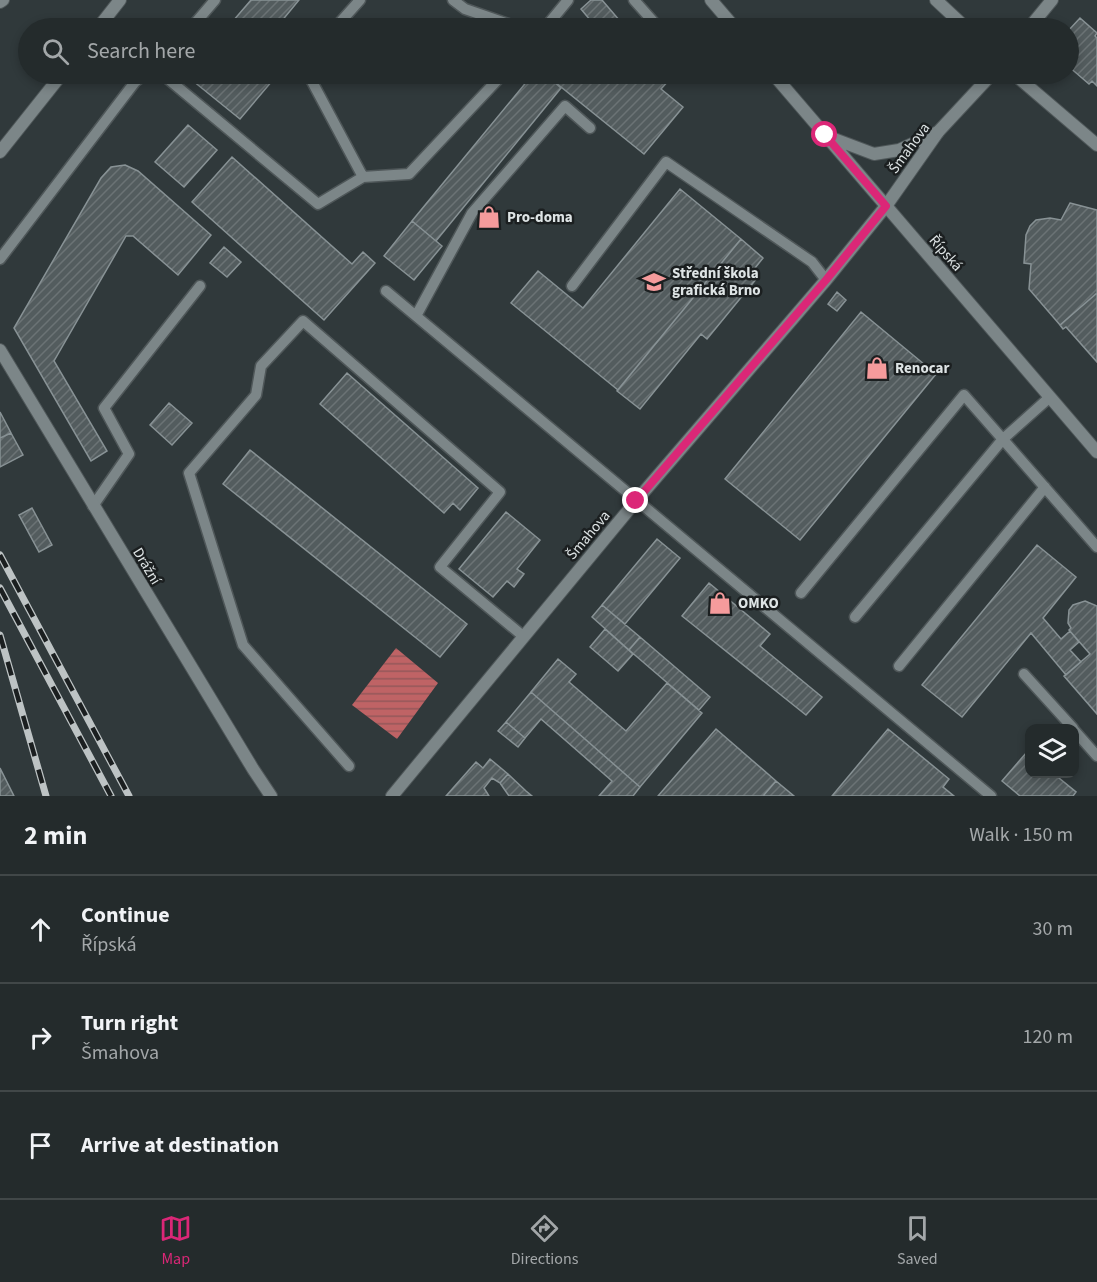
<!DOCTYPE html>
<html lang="en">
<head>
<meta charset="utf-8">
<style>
	:root { --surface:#242b2c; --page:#303738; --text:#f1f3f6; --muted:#a3a7a9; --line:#414748; --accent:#db2777 }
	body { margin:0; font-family:"Source Sans 3",sans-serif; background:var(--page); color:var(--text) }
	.controls { position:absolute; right:18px; bottom:18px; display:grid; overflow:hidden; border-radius:12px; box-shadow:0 3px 9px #0003 }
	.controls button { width:54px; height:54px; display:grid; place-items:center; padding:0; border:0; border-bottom:2px solid var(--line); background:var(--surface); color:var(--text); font:30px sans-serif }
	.stop { position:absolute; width:18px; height:18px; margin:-14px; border:4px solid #db2777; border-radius:50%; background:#fff }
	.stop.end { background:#db2777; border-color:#fff; box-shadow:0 2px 6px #0008 }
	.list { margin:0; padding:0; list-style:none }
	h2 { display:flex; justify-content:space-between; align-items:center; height:78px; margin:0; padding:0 24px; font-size:26px }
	h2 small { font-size:20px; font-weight:400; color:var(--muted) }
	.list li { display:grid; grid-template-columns:39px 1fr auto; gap:18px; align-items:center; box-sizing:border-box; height:108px; padding:0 24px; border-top:2px solid var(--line) }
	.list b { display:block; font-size:22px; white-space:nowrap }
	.list p { margin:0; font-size:20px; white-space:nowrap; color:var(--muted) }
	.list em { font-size:20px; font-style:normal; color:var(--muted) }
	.icon { flex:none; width:33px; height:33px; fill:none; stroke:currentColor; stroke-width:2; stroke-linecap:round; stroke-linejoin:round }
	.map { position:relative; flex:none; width:1097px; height:796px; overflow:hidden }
	.search { position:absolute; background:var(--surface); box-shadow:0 3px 9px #0003; left:18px; right:18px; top:18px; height:66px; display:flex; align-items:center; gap:15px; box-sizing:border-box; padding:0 21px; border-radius:33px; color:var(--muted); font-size:22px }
	.sheet { height:402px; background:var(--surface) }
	nav { display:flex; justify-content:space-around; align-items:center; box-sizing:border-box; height:84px; border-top:2px solid var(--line); background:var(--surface); font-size:16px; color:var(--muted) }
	nav a { display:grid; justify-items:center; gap:3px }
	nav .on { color:var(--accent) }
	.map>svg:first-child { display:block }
</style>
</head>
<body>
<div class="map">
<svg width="1097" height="796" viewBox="0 0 1097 796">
	<defs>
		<pattern id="water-rules" width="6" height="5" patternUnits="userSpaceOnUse" patternTransform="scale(1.5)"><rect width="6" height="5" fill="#bf6365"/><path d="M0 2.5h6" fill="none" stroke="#94585a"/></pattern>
		<pattern id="building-hatch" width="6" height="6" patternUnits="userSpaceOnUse" patternTransform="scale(1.5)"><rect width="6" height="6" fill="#535c5e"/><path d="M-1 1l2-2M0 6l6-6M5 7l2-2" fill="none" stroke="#6b7375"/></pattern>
	</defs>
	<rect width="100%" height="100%" fill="#30393b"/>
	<path fill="url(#water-rules)" d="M396,648L438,683L397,739L352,705Z"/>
	<path fill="url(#building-hatch)" stroke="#889295" stroke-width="1.5" d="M251,0H299L276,28H227Z
		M591,0H602L626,28H594L596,27L581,9Z
		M1080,18L1097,33L1095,36L1097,38V86L1092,81L1089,84L1068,66V31Z
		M577,20L588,28H569Z
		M199,74H278L240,119L193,81Z
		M533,74H545L561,88L436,241L412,221Z
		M545,74H665L670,79L661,89L683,107L644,154Z
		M188,125L217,150L184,187L155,162Z
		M232,157L352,264L363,252L375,263L324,320L192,202Z
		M125,165L138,171L211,235L178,275L133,236H126L54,361L107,451L91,461L14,328L101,178L111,167Z
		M680,189L741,239L618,390L511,303L538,271L583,308Z
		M1070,203L1097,210V293L1060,325L1029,289L1031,264L1024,263L1026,235L1030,226L1036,220L1050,218L1061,220Z
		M412,221L442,246L414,280L384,256Z
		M741,239L763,258L751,273L757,278L707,339L701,334L640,409L617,391Z
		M224,247L241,262L227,277L210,263Z
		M837,292L846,300L837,311L828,304Z
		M1097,293V362L1066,327L1063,329L1060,325Z
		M861,312L936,374L800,540L725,479Z
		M347,373L478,488L460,510L453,503L444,513L320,404Z
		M169,403L192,423L172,445L150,425Z
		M0,412L11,433L0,438Z
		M11,433L23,455L0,467V438Z
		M250,450L467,624L440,657L223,484Z
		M32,508L52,545L39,552L19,515Z
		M506,512L540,540L517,569L524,574L514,587L507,581L493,597L459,569Z
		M657,539L680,558L625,624L602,605Z
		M1037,545L1076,577L1043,618L1061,639L1070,631L1079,642L1070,650L1081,662L1066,675L1031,633L962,717L922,685Z
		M709,583L770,634L760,646L822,697L806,715L682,616Z
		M1085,601L1097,606V714L1064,676L1090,654L1069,630L1071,628L1068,623L1069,610L1073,605Z
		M602,605L640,637L629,650L592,617Z
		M605,629L633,654L618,671L590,647Z
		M640,637L710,697L699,710L629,650Z
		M558,659L576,674L569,682L626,731L667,683L702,713L640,787L531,692Z
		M531,692L640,787L633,796H599L612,781L541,719L525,738L506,722Z
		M506,722L525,738L518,747L498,731Z
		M716,729L776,781L763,796H658Z
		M888,729L949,779L943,787L954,796H832Z
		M1027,752L1030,754V774H1054L1076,792L1073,796H1020L1002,781Z
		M490,759L508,774L500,783L492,778L484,788L489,796H446L476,762L483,768Z
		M0,768L14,796H0Z
		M508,774L526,791L532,796H509L500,783Z
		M776,781L794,796H763Z"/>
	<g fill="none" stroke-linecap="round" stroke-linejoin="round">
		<g stroke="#4f5759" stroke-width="13">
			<path id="service" d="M453,0L465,9L520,28
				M634,0L659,28
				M191,28L215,0
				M335,28L360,0
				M545,28L568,0
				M162,74L318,204L363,177
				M308,74L363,177L409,174L503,74
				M0,259L135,82L145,74
				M572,286L666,162L812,262L826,280
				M386,291L991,796
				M416,316L472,213L565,106L590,128
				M93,506L129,454L104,408L200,286
				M801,593L964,395L1097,547
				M855,617L1003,439L1050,397
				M899,666L1045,487
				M1024,674L1073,728
				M1074,730L1097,756
				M349,766L243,645L189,473L256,395L261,366L303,321L500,492L440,567L523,636"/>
		</g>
		<g stroke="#4f5759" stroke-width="14">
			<path id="minor" d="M936,0L966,28
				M0,2L3,0
				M1029,28L1052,0
				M1014,74L1097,145
				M0,350L253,769L271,796
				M392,796L636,501L826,280L886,206L938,132L992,74"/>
		</g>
		<g stroke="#4f5759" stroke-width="14">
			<path id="tertiary" d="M711,0L735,28
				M98,28L120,0
				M773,74L1097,452
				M829,137L874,154L899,150L938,132
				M0,152L62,74"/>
		</g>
		<use href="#service" stroke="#7c8688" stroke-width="10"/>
		<use href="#minor" stroke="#7c8688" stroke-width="12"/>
		<use href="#tertiary" stroke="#7c8688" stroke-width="12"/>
		<g stroke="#bdc3c4" stroke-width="7">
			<path id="rail" d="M0,555L129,796
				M0,588L111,796
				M0,635L46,796"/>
		</g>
		<use href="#rail" stroke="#1b1f20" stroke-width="4.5" stroke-dasharray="14" stroke-linecap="butt"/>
	</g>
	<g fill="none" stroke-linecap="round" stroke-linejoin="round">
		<path stroke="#db2777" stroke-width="8" d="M636,501L826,280L886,206L825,135"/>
	</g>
	<defs>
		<g id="shop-bare" transform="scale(1.8)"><path d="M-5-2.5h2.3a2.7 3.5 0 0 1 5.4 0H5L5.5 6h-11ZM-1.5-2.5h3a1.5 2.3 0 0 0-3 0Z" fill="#f59b9c" stroke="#1b1f20" stroke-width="2.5" paint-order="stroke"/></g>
		<g id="school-bare" transform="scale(1.8)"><path d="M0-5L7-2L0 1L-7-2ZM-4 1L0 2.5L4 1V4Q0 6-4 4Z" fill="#f59b9c" stroke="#1b1f20" stroke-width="2.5" paint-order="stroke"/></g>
	</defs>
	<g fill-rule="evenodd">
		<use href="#shop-bare" x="489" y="217"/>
		<use href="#school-bare" x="654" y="282"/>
		<use href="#shop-bare" x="877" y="368"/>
		<use href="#shop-bare" x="720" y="603"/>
	</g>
	<g text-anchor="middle" stroke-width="5" stroke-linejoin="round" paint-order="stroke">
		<g font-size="15" fill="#dee4e5" stroke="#1b1f20">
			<text transform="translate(909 148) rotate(-54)" y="5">Šmahova</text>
			<text transform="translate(946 253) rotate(49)" y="5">Řípská</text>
			<text transform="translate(588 535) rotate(-50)" y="5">Šmahova</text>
			<text transform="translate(147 566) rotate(59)" y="5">Drážní</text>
		</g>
		<g font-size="15" font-weight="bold" fill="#dee4e5" stroke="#1b1f20" text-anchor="start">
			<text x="507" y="222">Pro-doma</text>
			<text x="672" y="278">Střední škola<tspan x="672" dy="17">grafická Brno</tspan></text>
			<text x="895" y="373">Renocar</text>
			<text x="738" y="608">OMKO</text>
		</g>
	</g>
</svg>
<div class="controls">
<button><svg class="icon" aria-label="layers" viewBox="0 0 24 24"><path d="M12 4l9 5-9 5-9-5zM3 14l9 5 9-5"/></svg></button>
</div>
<div class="stop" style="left:825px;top:135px"></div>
<div class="stop end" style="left:636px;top:501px"></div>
<div class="search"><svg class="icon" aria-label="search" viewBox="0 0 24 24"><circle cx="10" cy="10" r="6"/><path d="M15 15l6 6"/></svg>Search here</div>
</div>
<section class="sheet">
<h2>2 min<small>Walk · 150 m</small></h2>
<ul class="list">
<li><svg class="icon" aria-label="ahead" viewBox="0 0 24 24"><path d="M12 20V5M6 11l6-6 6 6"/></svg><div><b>Continue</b><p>Řípská</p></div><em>30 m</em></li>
<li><svg class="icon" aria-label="right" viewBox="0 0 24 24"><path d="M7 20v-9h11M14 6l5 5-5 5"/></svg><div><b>Turn right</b><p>Šmahova</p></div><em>120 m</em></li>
<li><svg class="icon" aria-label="arrive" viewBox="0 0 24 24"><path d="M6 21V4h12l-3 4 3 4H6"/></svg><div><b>Arrive at destination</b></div></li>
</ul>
</section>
<nav>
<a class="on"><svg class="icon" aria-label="map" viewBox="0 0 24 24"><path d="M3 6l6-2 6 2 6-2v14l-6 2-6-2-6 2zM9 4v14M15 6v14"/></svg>Map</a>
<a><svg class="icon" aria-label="directions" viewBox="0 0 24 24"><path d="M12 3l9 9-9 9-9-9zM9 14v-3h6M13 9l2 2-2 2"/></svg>Directions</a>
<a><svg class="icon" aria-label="saved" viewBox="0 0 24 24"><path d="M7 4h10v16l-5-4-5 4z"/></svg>Saved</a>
</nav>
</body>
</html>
